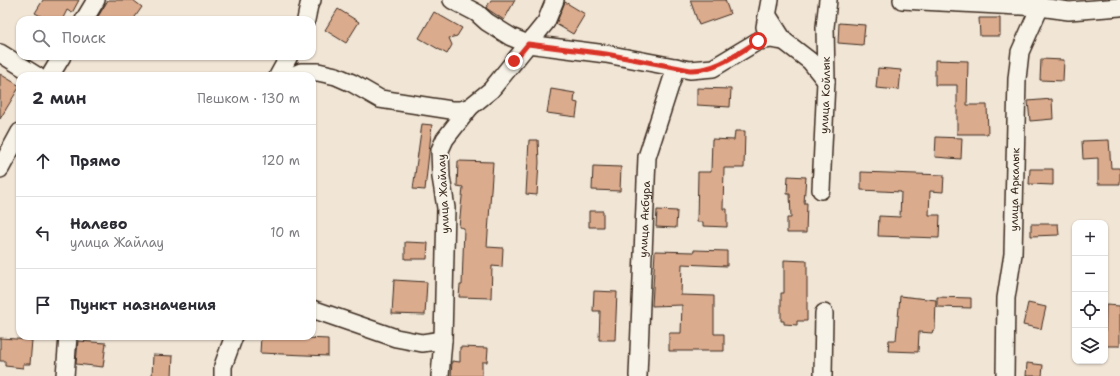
<!DOCTYPE html>
<html lang="ru">
<head>
<meta charset="utf-8">
<style>
	:root { --surface:#fff; --page:#f7f7f7; --text:#2b2b33; --muted:#7c7c81; --line:#e1e1e2 }
	body { margin:0; font-family:"Shantell Sans",sans-serif; background:var(--page); color:var(--text) }
	.controls { position:absolute; right:12px; bottom:12px; display:grid; overflow:hidden; border-radius:8px; box-shadow:0 1px 3px #0004 }
	.controls button { width:36px; height:36px; display:grid; place-items:center; padding:0; border:0; border-bottom:1px solid var(--line); background:var(--surface); color:var(--text); font:20px sans-serif }
	.stop { position:absolute; width:12px; height:12px; margin:-9px; border:3px solid #d93025; border-radius:50%; background:#fff }
	.stop.end { background:#d93025; border-color:#fff; box-shadow:0 1px 4px #0008 }
	.list { margin:0; padding:0; list-style:none }
	h2 { display:flex; justify-content:space-between; align-items:center; height:52px; margin:0; padding:0 16px; font-size:17px }
	h2 small { font-size:13px; font-weight:400; color:var(--muted) }
	.list li { display:grid; grid-template-columns:26px 1fr auto; gap:12px; align-items:center; box-sizing:border-box; height:72px; padding:0 16px; border-top:1px solid var(--line) }
	.list b { display:block; font-size:15px; white-space:nowrap }
	.list p { margin:0; font-size:13px; white-space:nowrap; color:var(--muted) }
	.list em { font-size:13px; font-style:normal; color:var(--muted) }
	.icon { flex:none; width:22px; height:22px; fill:none; stroke:currentColor; stroke-width:2; stroke-linecap:round; stroke-linejoin:round }
	.map { position:relative; flex:none; width:1120px; height:376px; overflow:hidden }
	.search { position:absolute; background:var(--surface); box-shadow:0 1px 3px #0004; left:16px; top:16px; width:300px; height:44px; display:flex; align-items:center; gap:10px; box-sizing:border-box; padding:0 14px; border-radius:12px; color:var(--muted); font-size:15px }
	.panel { position:absolute; background:var(--surface); box-shadow:0 1px 3px #0004; left:16px; top:72px; width:300px; height:268px; border-radius:12px }
	.map>svg:first-child { display:block }
</style>
</head>
<body>
<div class="map">
<svg width="1120" height="376" viewBox="0 0 1120 376">
	<rect width="100%" height="100%" fill="#f1e5d6"/>
	<filter id="ink" filterUnits="userSpaceOnUse"><feTurbulence type="fractalNoise" baseFrequency=".025" numOctaves="2"/><feDisplacementMap in="SourceGraphic" scale="8" xChannelSelector="R" yChannelSelector="G"/><feConvolveMatrix kernelMatrix="1 2 1 2 8 2 1 2 1" color-interpolation-filters="sRGB"/></filter>
	<g filter="url(#ink)">
		<path fill="#dbab8d" stroke="#3b2a1e" d="M43,0H79L72,13L67,10L62,20H48L35,13Z
			M108,0H133L142,7L133,20H96Z
			M491,0H515L504,20L486,8Z
			M690,0H725L730,14L699,25Z
			M565,2L585,14L573,34L556,24Z
			M338,9L359,22L346,43L325,30Z
			M434,12L462,28L457,36L449,38L452,45L447,54L419,38Z
			M979,18H1000V36H980Z
			M839,23L865,25L863,45L838,43Z
			M1041,59L1064,60L1063,81L1040,80Z
			M935,60L968,61L967,105H987L988,134H957V85H935Z
			M878,68L901,70L899,90L876,88Z
			M0,74L20,86L0,119Z
			M697,88L731,89L730,107L697,105Z
			M551,89L575,93L574,102L578,103L576,117L547,113Z
			M1052,99L1053,119L1030,121L1028,101Z
			M422,124L432,125L425,190L413,189Z
			M735,131H745L744,168H724L723,209H727V227L703,226V222H697L698,172H711L712,139L734,140Z
			M936,137L962,138L961,159L935,157Z
			M529,140H538L539,162L537,195L526,194Z
			M1109,140L1111,168H1119L1120,170V184H1098V158L1083,159L1082,141Z
			M458,161L493,162L487,247L503,248L502,267L492,266L491,298L459,297L460,285H462L464,228L459,227L463,187L457,186Z
			M593,166L621,167L620,191L592,190Z
			M1030,169H1053V185L1029,184Z
			M861,172L944,175L943,192L930,191L929,215H940L939,238L878,236L879,216L900,217L901,192L861,190Z
			M788,176L806,177L804,203H807L806,233H787V218H791L790,194H787Z
			M657,210L677,211L676,228L656,227Z
			M589,211H603V227H589Z
			M1031,224H1058L1059,235L1031,236Z
			M405,242L428,243L427,259H405Z
			M694,250L727,251V266L682,264L681,295L714,296V334H724V351H669V333H681L682,305L652,306L655,251L694,252Z
			M784,260L807,261V321H797V325L784,324V321H781V293H784Z
			M394,280L427,282L425,315L392,314Z
			M594,291L617,292L615,340H599L600,311H593Z
			M900,296L936,300L935,330H933L932,333L919,332L918,352L888,351L889,340H896Z
			M937,297L971,298V308L937,307Z
			M1028,303L1046,307L1041,329L1023,325Z
			M1106,305L1120,306V346H1105Z
			M261,336L328,339V356L260,353Z
			M0,338L32,340L30,364H23V368L5,366V361H0Z
			M78,341L106,343L103,367L76,364Z
			M460,347L488,348L487,362H482V376H451L452,361L460,362Z
			M153,355L173,356L172,376H152Z
			M1027,363L1043,365L1042,376H1026Z"/>
		<g fill="none" stroke-linecap="round" stroke-linejoin="round">
			<g stroke="#3b2a1e" stroke-width="20">
				<g id="minor">
					<path d="M452,0L477,13L487,22L511,37L528,44L606,54L690,70L713,68L758,41L771,39L784,41"/>
					<path d="M902,0L1040,7L1069,11L1120,7"/>
					<path d="M768,16L784,41L810,61L826,81"/>
					<path d="M84,20L96,0"/>
					<path d="M306,20L309,5L312,0"/>
					<path d="M765,27L770,0"/>
					<path d="M0,53L37,76"/>
					<path d="M50,76L62,56"/>
					<path d="M278,76L289,56"/>
					<path d="M292,76L301,72H318L336,76L352,83L380,99L451,110H461L470,107"/>
					<path d="M0,169L20,132"/>
					<path id="s1" d="M821,190L826,81L825,27L828,0"/>
					<path d="M312,309L396,338L422,343L443,340"/>
					<path d="M65,376L68,336"/>
					<path d="M223,376V366L234,336"/>
					<path d="M440,376L443,340L446,208L441,177L440,150L445,139L470,107L491,90L546,22L555,0"/>
					<path id="s2" d="M638,376L647,157L676,67"/>
					<path d="M823,376L824,313"/>
					<path id="s3" d="M1005,376L1006,298L1013,254L1017,79L1020,52L1040,7L1037,0"/>
				</g>
			</g>
			<use href="#minor" stroke="#f7f3e8" stroke-width="17"/>
		</g>
	</g>
	<g fill="none" stroke-linecap="round" stroke-linejoin="round" filter="url(#ink)">
		<path stroke="#d93025" stroke-width="5" d="M514,61L528,44L606,54L690,70C716,71 737,54 758,41"/>
	</g>
	<g text-anchor="middle" stroke-width="3.5" stroke-linejoin="round" paint-order="stroke">
		<g font-size="11" fill="#3b2a1e" stroke="#f7f3e8">
			<text dy="4" stroke="none"><textPath href="#s1" startOffset="95">улица Койлык</textPath></text>
			<text dy="4" stroke="none"><textPath href="#s3" startOffset="187">улица Аркалык</textPath></text>
			<text transform="translate(443 194) rotate(-93)" y="4">улица Жайлау</text>
			<text dy="4" stroke="none"><textPath href="#s2" startOffset="157">улица Акбура</textPath></text>
		</g>
	</g>
</svg>
<div class="controls">
<button>+</button>
<button>−</button>
<button><svg class="icon" aria-label="locate" viewBox="0 0 24 24"><circle cx="12" cy="12" r="6"/><path d="M12 2v4M12 18v4M2 12h4M18 12h4"/></svg></button>
<button><svg class="icon" aria-label="layers" viewBox="0 0 24 24"><path d="M12 4l9 5-9 5-9-5zM3 14l9 5 9-5"/></svg></button>
</div>
<div class="stop" style="left:758px;top:41px"></div>
<div class="stop end" style="left:514px;top:61px"></div>
<div class="search"><svg class="icon" aria-label="search" viewBox="0 0 24 24"><circle cx="10" cy="10" r="6"/><path d="M15 15l6 6"/></svg>Поиск</div>
<section class="panel">
<h2>2 мин<small>Пешком · 130 m</small></h2>
<ul class="list">
<li><svg class="icon" aria-label="ahead" viewBox="0 0 24 24"><path d="M12 20V5M6 11l6-6 6 6"/></svg><div><b>Прямо</b></div><em>120 m</em></li>
<li><svg class="icon" aria-label="left" viewBox="0 0 24 24"><path d="M17 20v-9H6M10 6l-5 5 5 5"/></svg><div><b>Налево</b><p>улица Жайлау</p></div><em>10 m</em></li>
<li><svg class="icon" aria-label="arrive" viewBox="0 0 24 24"><path d="M6 21V4h12l-3 4 3 4H6"/></svg><div><b>Пункт назначения</b></div></li>
</ul>
</section>
</div>
</body>
</html>
